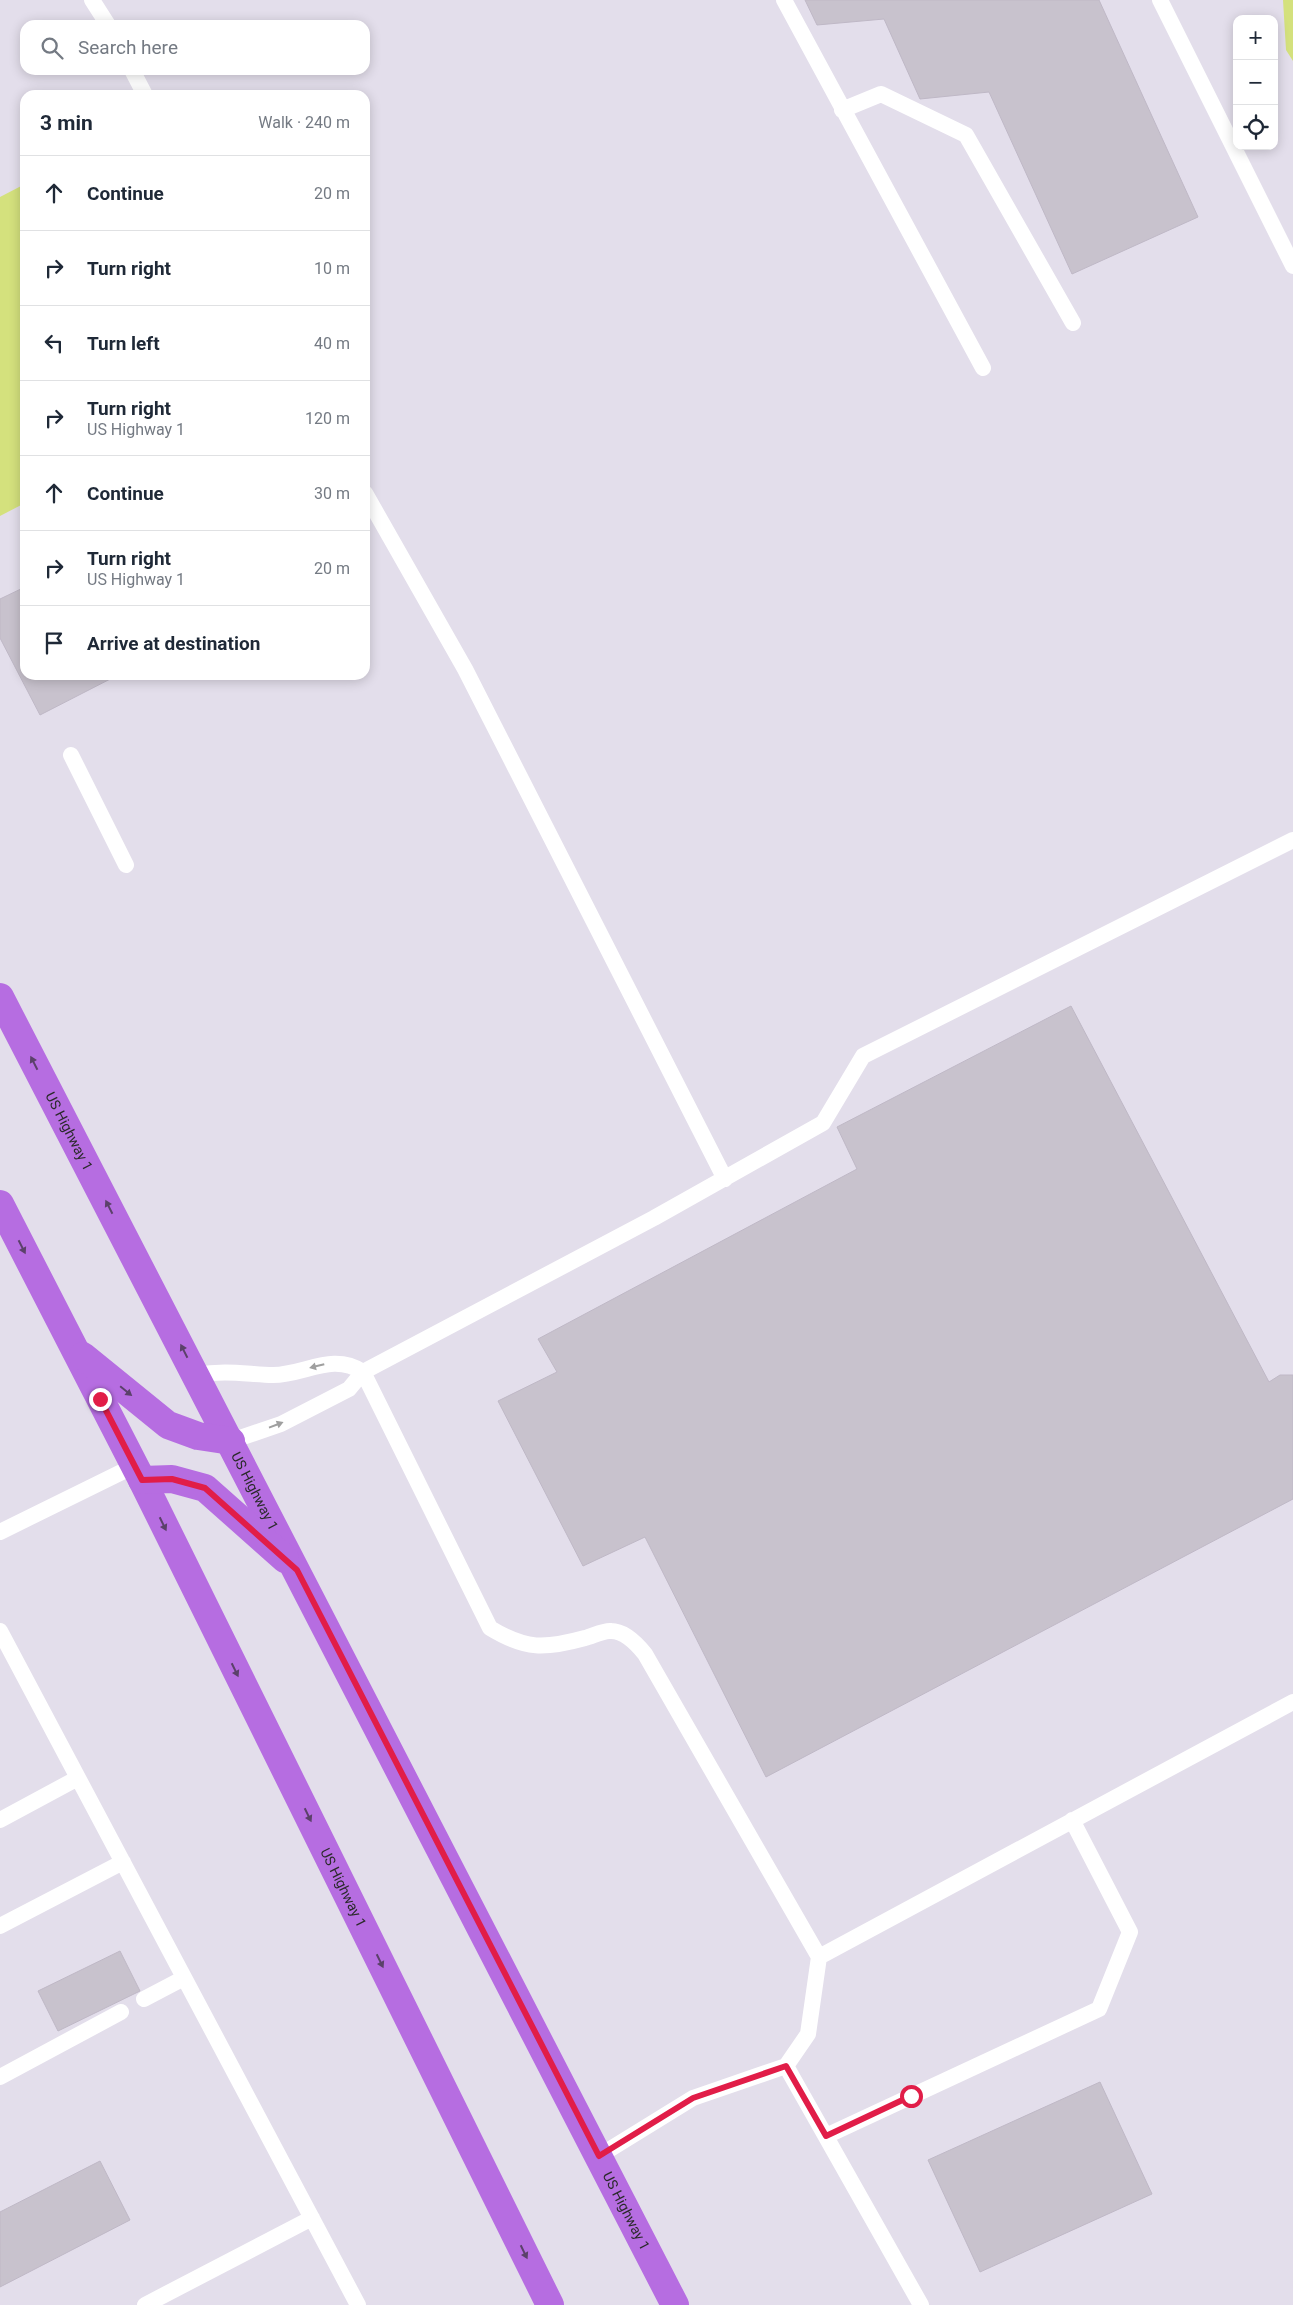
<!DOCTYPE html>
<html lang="en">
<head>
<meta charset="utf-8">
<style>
	:root { --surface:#fff; --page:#f6f6f7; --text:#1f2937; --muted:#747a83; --line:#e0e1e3 }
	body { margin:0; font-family:Roboto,sans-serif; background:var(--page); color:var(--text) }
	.controls { position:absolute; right:15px; top:15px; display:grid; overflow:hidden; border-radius:10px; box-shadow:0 2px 12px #0003 }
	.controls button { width:45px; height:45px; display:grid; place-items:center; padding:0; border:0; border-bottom:1px solid var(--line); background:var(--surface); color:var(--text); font:25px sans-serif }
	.stop { position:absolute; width:15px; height:15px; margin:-11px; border:4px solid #e11d48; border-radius:50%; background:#fff }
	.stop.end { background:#e11d48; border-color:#fff; box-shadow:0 1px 5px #0008 }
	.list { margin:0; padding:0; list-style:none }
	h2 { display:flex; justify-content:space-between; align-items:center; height:65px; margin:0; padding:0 20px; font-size:21px }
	h2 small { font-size:16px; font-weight:400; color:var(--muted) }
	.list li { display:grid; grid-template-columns:32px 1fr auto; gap:15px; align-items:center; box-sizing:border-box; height:75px; padding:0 20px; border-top:1px solid var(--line) }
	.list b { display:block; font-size:19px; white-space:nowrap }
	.list p { margin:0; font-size:16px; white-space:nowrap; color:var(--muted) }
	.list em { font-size:16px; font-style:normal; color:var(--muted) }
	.icon { flex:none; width:28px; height:28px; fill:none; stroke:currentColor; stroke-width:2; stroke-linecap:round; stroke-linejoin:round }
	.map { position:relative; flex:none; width:1293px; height:2305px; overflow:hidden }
	.search { position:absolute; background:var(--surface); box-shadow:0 2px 12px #0003; left:20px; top:20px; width:350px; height:55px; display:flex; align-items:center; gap:12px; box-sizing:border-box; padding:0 18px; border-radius:15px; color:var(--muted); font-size:19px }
	.panel { position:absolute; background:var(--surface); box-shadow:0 2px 12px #0003; left:20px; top:90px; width:350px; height:590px; border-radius:15px }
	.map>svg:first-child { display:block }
</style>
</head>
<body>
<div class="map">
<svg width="1293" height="2305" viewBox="0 0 1293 2305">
	<rect width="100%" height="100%" fill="#e3deeb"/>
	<path fill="#d4e17d" d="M1283,0H1293V61L1286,50Z
		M25,184V503L0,516V197Z"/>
	<path fill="#c8c2cd" stroke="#bfb8c6" d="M805,0H1099L1198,217L1072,274L989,92L920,99L884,19L817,25Z
		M25,587V675H118L40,715L0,638V599Z
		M1071,1006L1269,1382L1280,1375H1293V1499L766,1777L645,1537L583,1566L498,1401L557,1372L538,1339L857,1169L837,1127Z
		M120,1951L140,1991L58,2031L38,1991Z
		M1100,2082L1152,2194L980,2272L928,2160Z
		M100,2161L130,2220L0,2287V2212Z"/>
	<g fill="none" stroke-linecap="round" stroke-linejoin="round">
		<path stroke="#fff" stroke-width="16" d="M92,0L108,25
			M784,0L983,368
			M1160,0L1293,266
			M132,70L145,95
			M842,110L881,94L966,135L1073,323
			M365,493L465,669L725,1179
			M71,755L126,865
			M196,1375C226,1370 244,1374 273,1375C305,1375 332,1352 363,1372L490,1628C526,1650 545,1649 585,1638C593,1636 604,1630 611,1631C625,1631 637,1644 645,1654L819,1957L808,2034L786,2066L693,2098L599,2156
			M231,1441L281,1424L349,1389L363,1372L654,1218L823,1123L863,1056L1293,840
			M0,1532L134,1466
			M0,1631L358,2305
			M0,1820L78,1778
			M0,1926L123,1862
			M819,1957L1293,1702
			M144,1999L184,1978
			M786,2066L921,2305
			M0,2077L121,2012
			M826,2136L1099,2009L1130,1932L1072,1820
			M145,2305L312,2218"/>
		<g stroke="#b66de1" stroke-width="28">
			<path id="s1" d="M0,997L675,2305"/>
			<path id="s2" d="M0,1204L142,1480L550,2305"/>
			<path d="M83,1356L168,1425L198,1436L231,1441"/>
			<path d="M142,1480L172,1479L205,1488L285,1559"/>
		</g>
	</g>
	<defs><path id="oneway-solid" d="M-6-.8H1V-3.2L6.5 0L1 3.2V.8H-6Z" transform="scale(1.25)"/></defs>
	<g fill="#5b416a">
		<use href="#oneway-solid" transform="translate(34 1063) rotate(-117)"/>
		<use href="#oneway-solid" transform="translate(109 1207) rotate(-117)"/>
		<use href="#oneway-solid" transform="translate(22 1247) rotate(63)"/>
		<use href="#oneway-solid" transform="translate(184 1351) rotate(-117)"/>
		<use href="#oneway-solid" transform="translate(126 1391) rotate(39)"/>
		<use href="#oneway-solid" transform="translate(163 1524) rotate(64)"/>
		<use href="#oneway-solid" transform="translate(235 1670) rotate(64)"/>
		<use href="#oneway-solid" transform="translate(308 1815) rotate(64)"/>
		<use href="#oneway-solid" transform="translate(380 1961) rotate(64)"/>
		<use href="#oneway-solid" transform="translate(524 2252) rotate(64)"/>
	</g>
	<g fill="#9f9f9f">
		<use href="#oneway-solid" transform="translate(317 1366) rotate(166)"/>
		<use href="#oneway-solid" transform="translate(276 1425) rotate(-21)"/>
	</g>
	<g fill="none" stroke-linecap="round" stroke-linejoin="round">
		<path stroke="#e11d48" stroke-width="6" d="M100,1399L142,1480L172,1479L205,1488L297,1570L599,2156L693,2098L786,2066L826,2136L911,2096"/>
	</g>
	<g text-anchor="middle" stroke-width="4" stroke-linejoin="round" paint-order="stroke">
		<g font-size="14" fill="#2a2a2a" stroke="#fff">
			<text dy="5" stroke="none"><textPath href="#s1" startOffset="151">US Highway 1</textPath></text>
			<text dy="5" stroke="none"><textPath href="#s1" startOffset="556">US Highway 1</textPath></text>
			<text dy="5" stroke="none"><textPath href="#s2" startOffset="765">US Highway 1</textPath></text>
			<text dy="5" stroke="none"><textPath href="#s1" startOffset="1366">US Highway 1</textPath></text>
		</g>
	</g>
</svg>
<div class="controls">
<button>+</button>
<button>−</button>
<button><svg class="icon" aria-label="locate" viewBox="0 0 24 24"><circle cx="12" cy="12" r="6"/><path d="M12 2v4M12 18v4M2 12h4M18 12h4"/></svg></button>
</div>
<div class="stop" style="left:911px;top:2096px"></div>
<div class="stop end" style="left:100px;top:1399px"></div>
<div class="search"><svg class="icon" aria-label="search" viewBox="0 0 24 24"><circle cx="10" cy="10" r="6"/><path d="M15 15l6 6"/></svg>Search here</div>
<section class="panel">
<h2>3 min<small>Walk · 240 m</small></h2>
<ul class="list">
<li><svg class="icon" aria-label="ahead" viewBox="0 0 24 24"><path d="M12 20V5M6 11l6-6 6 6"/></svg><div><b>Continue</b></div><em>20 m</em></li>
<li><svg class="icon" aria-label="right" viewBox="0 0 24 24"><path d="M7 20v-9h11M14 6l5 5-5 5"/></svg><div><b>Turn right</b></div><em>10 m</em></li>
<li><svg class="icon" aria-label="left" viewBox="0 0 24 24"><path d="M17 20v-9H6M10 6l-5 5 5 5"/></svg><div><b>Turn left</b></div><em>40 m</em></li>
<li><svg class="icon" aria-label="right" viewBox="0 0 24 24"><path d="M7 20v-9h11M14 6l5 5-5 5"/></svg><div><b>Turn right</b><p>US Highway 1</p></div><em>120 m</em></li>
<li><svg class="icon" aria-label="ahead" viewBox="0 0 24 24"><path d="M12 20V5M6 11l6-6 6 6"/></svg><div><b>Continue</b></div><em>30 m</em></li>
<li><svg class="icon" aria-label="right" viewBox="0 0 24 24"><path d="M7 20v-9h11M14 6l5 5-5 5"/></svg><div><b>Turn right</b><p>US Highway 1</p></div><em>20 m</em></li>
<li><svg class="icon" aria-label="arrive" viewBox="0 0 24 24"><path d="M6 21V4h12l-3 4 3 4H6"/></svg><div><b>Arrive at destination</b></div></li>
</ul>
</section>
</div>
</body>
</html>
